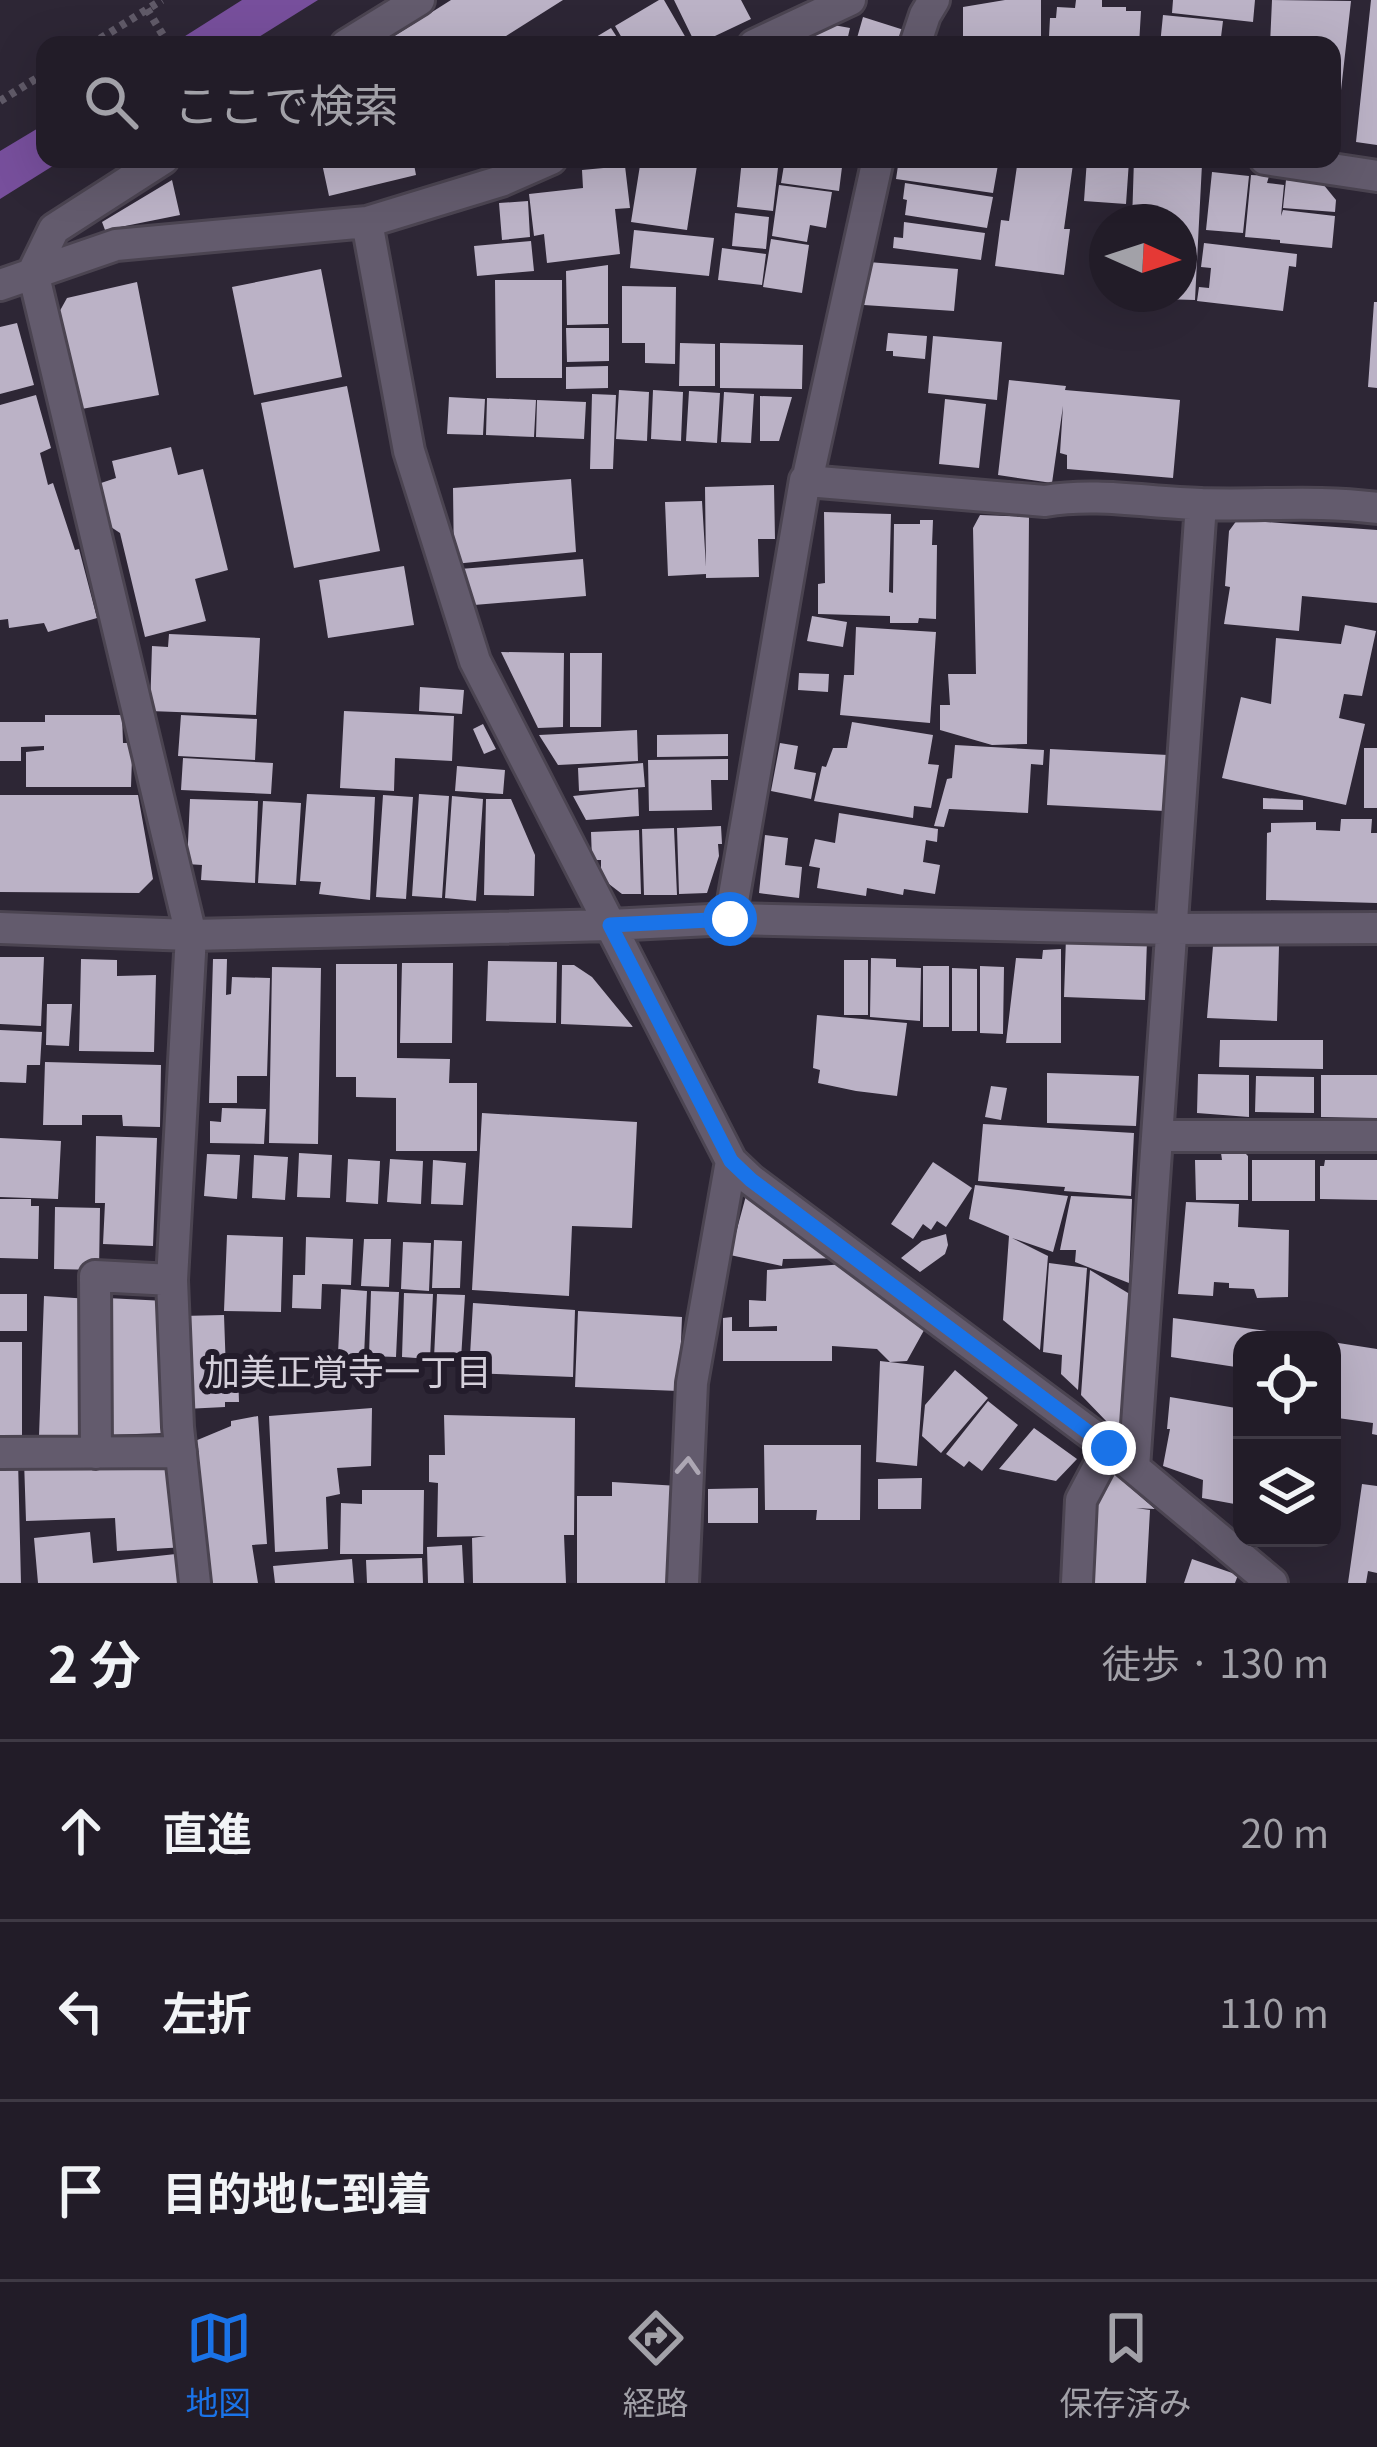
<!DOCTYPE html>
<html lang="ja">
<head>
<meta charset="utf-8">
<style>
	:root { --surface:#221c28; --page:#2e2934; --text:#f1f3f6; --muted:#a2a1a8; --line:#3f3a45; --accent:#1a73e8 }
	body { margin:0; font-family:Georgia,"Noto Sans JP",serif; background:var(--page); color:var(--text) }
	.controls { position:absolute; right:36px; bottom:36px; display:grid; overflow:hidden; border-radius:24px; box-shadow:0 12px 48px #0002 }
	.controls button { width:108px; height:108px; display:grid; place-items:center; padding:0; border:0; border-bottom:3px solid var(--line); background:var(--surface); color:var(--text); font:60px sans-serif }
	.compass { position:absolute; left:1089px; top:204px; width:108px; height:108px; border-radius:50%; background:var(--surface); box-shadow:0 12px 48px #0002; rotate:93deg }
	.stop { position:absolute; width:36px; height:36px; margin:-27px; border:9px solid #1a73e8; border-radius:50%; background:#fff }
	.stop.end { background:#1a73e8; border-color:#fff; box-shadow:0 3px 12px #0008 }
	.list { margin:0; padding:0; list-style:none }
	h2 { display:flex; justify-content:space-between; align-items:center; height:156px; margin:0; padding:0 48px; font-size:51px }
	h2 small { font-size:39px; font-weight:400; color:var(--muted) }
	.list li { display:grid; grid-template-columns:78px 1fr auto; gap:36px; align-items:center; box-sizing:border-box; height:180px; padding:0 48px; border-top:3px solid var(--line) }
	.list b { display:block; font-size:45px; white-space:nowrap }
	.list em { font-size:39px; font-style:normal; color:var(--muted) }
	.icon { flex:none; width:66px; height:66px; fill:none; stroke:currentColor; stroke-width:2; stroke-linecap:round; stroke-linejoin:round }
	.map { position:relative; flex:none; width:1377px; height:1583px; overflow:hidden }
	.search { position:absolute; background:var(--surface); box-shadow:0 12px 48px #0002; left:36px; right:36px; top:36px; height:132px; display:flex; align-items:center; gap:30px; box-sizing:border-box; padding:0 42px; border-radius:24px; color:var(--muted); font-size:45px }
	.sheet { height:696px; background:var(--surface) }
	nav { display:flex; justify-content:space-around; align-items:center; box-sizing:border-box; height:168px; border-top:3px solid var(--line); background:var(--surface); font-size:33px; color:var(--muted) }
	nav a { display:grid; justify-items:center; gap:6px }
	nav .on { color:var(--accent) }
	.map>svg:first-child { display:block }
</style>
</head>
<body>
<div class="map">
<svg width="1377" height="1583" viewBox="0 0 1377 1583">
	<rect width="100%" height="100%" fill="#2d2635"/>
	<path fill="#774f9c" d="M242,0H318L246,45H171Z
		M45,124V159H64L0,199V151Z"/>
	<path fill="#bbb2c6" d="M451,0H563L492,45H380Z
		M659,0H664L690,45H626L615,26Z
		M674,0H741L751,19L696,45Z
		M1005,0H1041V45H963V7Z
		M1076,0H1102V7H1126V11H1141L1139,45H1055L1056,37H1049L1050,18H1056L1057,7L1075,8Z
		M1173,0H1255L1253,22L1172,13Z
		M1272,0L1351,1L1335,144H1332V45H1270Z
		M1371,0H1377V145L1356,142Z
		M1163,15L1223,21L1220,45H1160Z
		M863,17L904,30L899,45H855Z
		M828,24L850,28L846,45H794Z
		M611,28L622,45H594L591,40Z
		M321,159H413L416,175L329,196Z
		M641,159H698L687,230L631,222Z
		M742,159H779L773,211L737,207Z
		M785,159H843L839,191L781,183Z
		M899,159H999L993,193L896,179Z
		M1018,159L1073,164L1064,229H1070L1064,275L995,266L1001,220L1009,221Z
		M1087,159L1129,161L1126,204L1084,201Z
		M1134,159L1202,164L1195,300L1129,298V294H1179V222H1132Z
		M625,166L630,208L615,209L620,254L547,263L544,234L534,236L529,194L583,188L582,170Z
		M1212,172L1249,176L1243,233L1206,230Z
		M1251,175L1269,176L1267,183L1284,185L1281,216L1283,210L1335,216L1332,248L1280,243V240L1245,237Z
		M172,180L180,215L105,230L102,222Z
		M1286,180L1323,184L1336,200L1335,212L1283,208Z
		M905,183L993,197L987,228L905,215L907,200L903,199Z
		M779,185L832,192L826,228L810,225L807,242L772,236Z
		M528,201L530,237L502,240L499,203Z
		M735,213L769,217L766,249L732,246Z
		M904,222L985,233L981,260L893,248L894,237L903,238Z
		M634,230L714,238L709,276L630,268Z
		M771,239L809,245L802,293L763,287Z
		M531,241L534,271L477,276L474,246Z
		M1204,243L1297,254L1296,267L1289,266L1283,311L1197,301L1199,287L1209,288L1211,268L1201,267Z
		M722,248L766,254L762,285L718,280Z
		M868,262L958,269L954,311L864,305Z
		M608,265V324L567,325L566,271Z
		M321,269L342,377L254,395L232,287Z
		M495,280H562V378H496Z
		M137,282L159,395L76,410L57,316L67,298Z
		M622,286L676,287L675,364L645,363V343H622Z
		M1374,302H1377V388L1368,387Z
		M17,323L34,385L0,394V327Z
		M566,328H609V361L567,362Z
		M888,333L927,336L925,359L893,356V351H886Z
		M933,336L1002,342L997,400L928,393Z
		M680,343L715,344V386H679Z
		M720,343L803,345L802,389L720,388Z
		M608,366V388L566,389V367Z
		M1009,380L1066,386L1065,390L1180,400L1173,478L1067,469V455L1060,453L1063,406L1052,483L998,475Z
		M347,386L380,551L294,568L261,403Z
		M619,390L649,392L647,441L616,439Z
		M653,390L683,392L681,441L651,439Z
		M689,391L720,393L717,443L686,441Z
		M724,392L754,394L751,443L721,442Z
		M592,394L616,395L613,469H590Z
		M36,395L51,448L40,453L48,485L53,483L75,550L79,549L97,618L48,632L44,623L9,628L8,619L0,620V405Z
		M760,396L792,397L779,441H760Z
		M449,397L485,399L483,435L447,434Z
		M487,398L536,400L534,437L486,435Z
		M945,399L986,404L979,468L939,464Z
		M537,400L586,402L584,439L536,437Z
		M171,447L178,475L203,469L228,570L195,579L206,621L145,637L120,533L111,527L101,483L116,478L112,461Z
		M571,479L576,552L454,564L453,488Z
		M774,485L775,539H758L759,577L706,578V574L668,576L665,502L702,501L706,567L705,487Z
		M824,512L891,514L889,592L893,593L894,524H920V520H933L932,545H937L936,619L919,618L918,623H890V616L818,614V584L825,583Z
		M980,515L1029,517L1027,744L992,745L940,730V705H950L948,674H976L973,528Z
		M1237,520L1377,530V603L1302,596L1299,631L1224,624L1230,587L1225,586L1229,531Z
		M583,559L586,596L474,605L460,569Z
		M404,566L414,625L328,638L319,580Z
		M812,616L847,622L843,647L807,641Z
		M1345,625L1376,631L1362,696L1344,694L1339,718L1365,724L1346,805L1222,778L1241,697L1271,704L1276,638L1341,644Z
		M856,627L936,632L930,723L840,715L844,675H854Z
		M169,634L260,638L256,715L150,711L152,646L168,647Z
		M501,652L564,653L563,727L538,728Z
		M570,653H602L601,727H570Z
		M799,673L829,674L828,692L798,690Z
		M420,687L464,690L462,714L419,711Z
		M344,711L454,716L452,761L395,758L394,791L340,788Z
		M45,715H122L123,743H129L132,757L131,787H26V752L44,750V746L21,747V761H0V722H45Z
		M181,715L257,719L255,760L178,756Z
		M852,722L933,735L928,764L939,765L931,808L914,806L913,818L814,801L822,766L826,767L833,748H847Z
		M483,724L496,749L484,754L473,729Z
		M637,730L638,761L558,765L539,735Z
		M728,734V756L657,757V735Z
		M780,743L798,746L794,769L816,773L811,799L771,791Z
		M955,745L1044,750L1043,765L1031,764L1028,813L949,809L944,827L934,826L947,779L952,778Z
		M1364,748H1377V808H1364Z
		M1050,749L1168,755L1165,811L1047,805Z
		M183,758L273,763L271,794L181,790Z
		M728,759V780H711L712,810L649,811L648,760Z
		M643,763L645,787L579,791L578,768Z
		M457,766L505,770L503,794L455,791Z
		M638,789L639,816L586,820L573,796Z
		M307,794L375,797L370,900L319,894L321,882L300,881Z
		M419,794L449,796L442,898L412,896Z
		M0,795H138L153,879L139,893L0,892Z
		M383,795L413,797L406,899L376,897Z
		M452,796L483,799L476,901L445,898Z
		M1263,798L1303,800V810L1263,809Z
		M190,799L258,801L255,883L201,880L202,865L187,864Z
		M486,799H511L535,855L534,896L484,895Z
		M263,801L301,803L296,885L258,883Z
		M839,813L938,829L937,842L926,840L923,862L940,865L935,894L904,889L903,895L867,888L866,896L817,888L820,868L809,866L815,839L835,843Z
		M1341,819H1372L1371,833H1377V903L1266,900L1267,833L1271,832V823L1316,822V830L1340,831Z
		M721,826L722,844H718L719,856L707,893L679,894L677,828Z
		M674,828L677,895H644L642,829Z
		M639,830L641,894H622L609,884L601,871V860H592L591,832Z
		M765,835L788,838L785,865L802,867L799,898L759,893Z
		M1066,937L1147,940L1145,1000L1064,997Z
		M1213,946H1279L1277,1021L1207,1018Z
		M1061,949V1043H1006L1016,958L1042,959L1043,950Z
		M0,957H44L41,1026L0,1024Z
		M871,958L896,959V967L921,968L920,1021L870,1017Z
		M81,959L117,960V976L156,975L154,1052L79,1051Z
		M213,959H227L226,995L231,994L232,977L270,978L267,1076H237V1103H209Z
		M844,960H868V1015H844Z
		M488,961L557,962L556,1023L486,1021Z
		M402,963H453L452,1043H400Z
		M336,964H397V1058L450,1059L449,1083H477V1151H396V1098L356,1097V1077H336Z
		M562,965H574L592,977L633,1027L561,1024Z
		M923,966H949V1027H923Z
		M980,966L1004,967L1003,1034L980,1033Z
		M272,967L321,968L318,1144L269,1143Z
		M952,968L977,969V1031H952Z
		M47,1004H72L69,1046L46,1045Z
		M817,1015L907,1023L897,1096L856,1091L818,1083L820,1070L813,1068Z
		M0,1030L42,1032L40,1065H27L26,1083L0,1082Z
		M1220,1040H1323V1069L1219,1067Z
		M45,1062L161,1065L160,1127L123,1126L122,1115H82V1125H43Z
		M1047,1073L1139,1076L1136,1126L1047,1123Z
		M1198,1074L1249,1075V1117L1197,1113Z
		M1321,1075H1377V1118L1321,1117Z
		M1256,1076L1314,1077V1113L1255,1112Z
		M991,1086L1007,1088L1001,1120L985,1117Z
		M222,1108L266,1109L264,1144L210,1143V1121L221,1122Z
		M482,1113L637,1122L632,1228L572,1226L569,1296L472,1290Z
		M983,1124L1134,1133L1131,1196L1064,1191L1065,1187L978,1181Z
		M96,1136L157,1138L153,1246L103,1244L105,1203H95Z
		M0,1138L61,1141L58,1199L0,1197Z
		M299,1153L332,1155L330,1198L297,1197Z
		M1221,1153H1245L1248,1156V1200H1196L1195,1160H1222Z
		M207,1154L240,1155L237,1199L204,1196Z
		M254,1155L288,1157L285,1200L252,1198Z
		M348,1159L380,1161L378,1204L346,1202Z
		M390,1159L423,1161L421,1204L387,1202Z
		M433,1160L466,1163L463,1205L431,1204Z
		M1252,1160H1315V1201H1252Z
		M1325,1160H1377V1200L1320,1199V1166H1324Z
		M933,1162L972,1188L946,1227L937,1221L931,1230L923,1224L913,1239L891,1224Z
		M975,1185L1068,1196L1053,1252L1012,1238L1048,1256L1040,1350L1003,1320L1009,1236L969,1219Z
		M747,1192L852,1258L783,1259L782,1266L730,1255Z
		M1071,1196L1132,1199L1129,1283L1075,1262L1076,1250H1060Z
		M0,1199H31V1206H39L38,1259L0,1258Z
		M1186,1202L1239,1204L1238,1227L1289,1230L1288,1297L1257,1298L1254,1289L1229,1288V1283L1214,1282L1213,1296L1178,1294Z
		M55,1207L100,1208L99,1270L54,1269Z
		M946,1234L948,1245L945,1254L920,1272L901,1258L922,1241Z
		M227,1235L283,1237L281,1312L224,1311Z
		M306,1237L353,1239L351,1285L322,1284L321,1309L292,1308L293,1275H305Z
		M364,1239H391L389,1287L361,1286Z
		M434,1240L462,1241L460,1288H432Z
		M403,1242L431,1243L429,1291L401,1289Z
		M857,1263L928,1323L907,1361L890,1362L877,1349L832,1346V1361H723V1318L732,1317V1331H777V1326L749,1327V1300L766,1301L767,1270Z
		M1049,1263L1087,1268L1078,1390L1061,1374L1062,1355L1043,1352Z
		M1090,1270L1133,1296L1125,1424H1109L1081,1395Z
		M341,1289L367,1291L364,1356L338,1354Z
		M371,1291L399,1292L396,1357L369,1356Z
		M404,1293L433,1294L430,1359L402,1357Z
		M0,1294H27V1331H0Z
		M437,1294L465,1295L461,1359L434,1358Z
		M44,1296L90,1299L88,1436H39Z
		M107,1298L165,1301L166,1433L107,1435Z
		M473,1303L575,1310L573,1377L469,1373Z
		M578,1311L682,1317L679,1391L575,1387Z
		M224,1315L226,1372H238L239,1402H225V1407L185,1409L182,1316Z
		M1173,1318L1267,1331L1266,1340H1242V1368L1171,1357Z
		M0,1342H22V1437L0,1436Z
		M1332,1342L1377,1349V1435L1372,1434L1373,1423L1338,1418L1337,1427L1332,1426Z
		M880,1361L924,1366L917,1466L876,1462Z
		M955,1370L988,1398L941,1453L922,1436L925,1405Z
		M1170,1397L1242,1409L1240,1505L1202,1498L1203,1480L1163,1466L1170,1429H1167Z
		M988,1401L1018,1425L982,1471L969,1461L964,1467L946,1454Z
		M372,1408L371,1466L337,1468L340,1494L326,1497L328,1549L275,1552L269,1416Z
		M444,1415L575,1418L574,1535H564L566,1583H473L472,1538L486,1536L437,1537L438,1483L429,1482V1455H445Z
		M258,1416L267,1544L252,1545L258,1583H209L195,1441L231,1426V1421Z
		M1034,1428L1077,1459L1056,1481L999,1469Z
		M764,1445H861L860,1520H816L817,1510H765Z
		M176,1459L186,1547L117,1551L115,1518L26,1521L24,1460Z
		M18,1460L21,1583H0V1461Z
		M1109,1469L1155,1509L1136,1508L1150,1510L1146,1583H1087L1091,1507L1097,1508L1088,1503Z
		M922,1478L921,1509H878V1479Z
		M612,1482L679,1486L669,1583H577V1496H612Z
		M1362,1484L1377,1486V1573L1368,1571L1366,1583H1348Z
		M758,1488V1523H708V1489Z
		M362,1490H424L423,1554H340L341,1503L362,1504Z
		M90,1532L93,1563L185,1553L187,1583H38L34,1538Z
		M462,1545L464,1583H428L427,1547Z
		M422,1558L423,1583H367L366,1560Z
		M352,1559L354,1583H275L273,1566Z
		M1192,1559L1238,1575L1235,1583H1184Z"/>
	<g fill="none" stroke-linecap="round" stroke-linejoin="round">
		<g stroke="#4b4451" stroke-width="36">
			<path id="street" d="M346,45L419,0
				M754,45L850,0
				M915,45L925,15L934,0
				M163,159L54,229L33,272L191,935L172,1280L178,1427L195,1583
				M1265,159L1377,176
				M367,222L409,451L475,661L731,1161L751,1180L1109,1447L1272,1583
				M0,285L116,245L367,222L501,181L551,159
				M807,481L1045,501C1097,492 1149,503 1201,504C1261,506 1318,500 1377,508
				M730,919L805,480L807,481L878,159
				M0,928L191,935L610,925L730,919L1173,929L1377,928
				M1158,1136H1377
				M0,1453L181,1452
				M96,1453L95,1276L172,1280
				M1134,1468L1201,504
				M683,1583L692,1383L731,1161
				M1077,1583L1081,1500L1109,1447"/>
		</g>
		<path stroke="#605a68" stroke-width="8" stroke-dasharray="6 6" stroke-linecap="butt" d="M147,9L169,45
			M90,45L162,0
			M0,101L45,73"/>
		<use href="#street" stroke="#635b6d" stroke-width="30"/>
	</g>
	<defs><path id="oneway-chevron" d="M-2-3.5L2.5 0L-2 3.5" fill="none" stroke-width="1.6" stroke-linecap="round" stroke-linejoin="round" transform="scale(3)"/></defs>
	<use stroke="#ada7b4" href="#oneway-chevron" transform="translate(688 1466) rotate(-87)"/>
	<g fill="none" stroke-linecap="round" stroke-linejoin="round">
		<path stroke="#1a73e8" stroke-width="15" d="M730,919L610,925L731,1161L751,1180L1109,1448"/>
	</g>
	<g text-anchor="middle" stroke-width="12" stroke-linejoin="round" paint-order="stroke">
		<g font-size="36" fill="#d5d0db" stroke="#231c2b">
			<text x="348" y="1385">加美正覚寺一丁目</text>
		</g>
	</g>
</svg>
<div class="controls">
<button><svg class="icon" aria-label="locate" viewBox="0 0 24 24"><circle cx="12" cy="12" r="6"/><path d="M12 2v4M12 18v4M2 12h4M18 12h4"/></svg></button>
<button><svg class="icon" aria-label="layers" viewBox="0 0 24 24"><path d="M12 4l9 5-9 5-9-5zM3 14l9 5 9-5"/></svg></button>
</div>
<svg class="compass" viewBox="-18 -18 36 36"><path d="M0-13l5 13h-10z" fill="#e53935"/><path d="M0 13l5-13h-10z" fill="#a2a1a8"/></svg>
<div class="stop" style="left:730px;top:919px"></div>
<div class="stop end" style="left:1109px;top:1448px"></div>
<div class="search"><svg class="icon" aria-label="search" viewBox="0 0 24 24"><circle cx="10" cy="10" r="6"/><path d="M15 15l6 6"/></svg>ここで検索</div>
</div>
<section class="sheet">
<h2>2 分<small>徒歩 · 130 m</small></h2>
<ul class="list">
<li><svg class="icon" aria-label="ahead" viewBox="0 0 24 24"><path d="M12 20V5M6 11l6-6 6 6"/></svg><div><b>直進</b></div><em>20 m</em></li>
<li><svg class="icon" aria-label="left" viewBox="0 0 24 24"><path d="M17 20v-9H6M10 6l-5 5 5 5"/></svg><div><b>左折</b></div><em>110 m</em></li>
<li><svg class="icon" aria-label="arrive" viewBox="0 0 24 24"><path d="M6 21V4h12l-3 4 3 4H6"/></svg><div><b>目的地に到着</b></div></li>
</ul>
</section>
<nav>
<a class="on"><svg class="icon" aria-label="map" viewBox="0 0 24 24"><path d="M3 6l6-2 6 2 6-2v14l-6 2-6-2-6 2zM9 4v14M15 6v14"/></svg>地図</a>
<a><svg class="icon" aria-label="directions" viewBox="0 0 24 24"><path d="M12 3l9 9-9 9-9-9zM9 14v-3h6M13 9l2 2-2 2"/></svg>経路</a>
<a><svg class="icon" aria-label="saved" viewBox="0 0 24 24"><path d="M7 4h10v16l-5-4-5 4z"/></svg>保存済み</a>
</nav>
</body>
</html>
